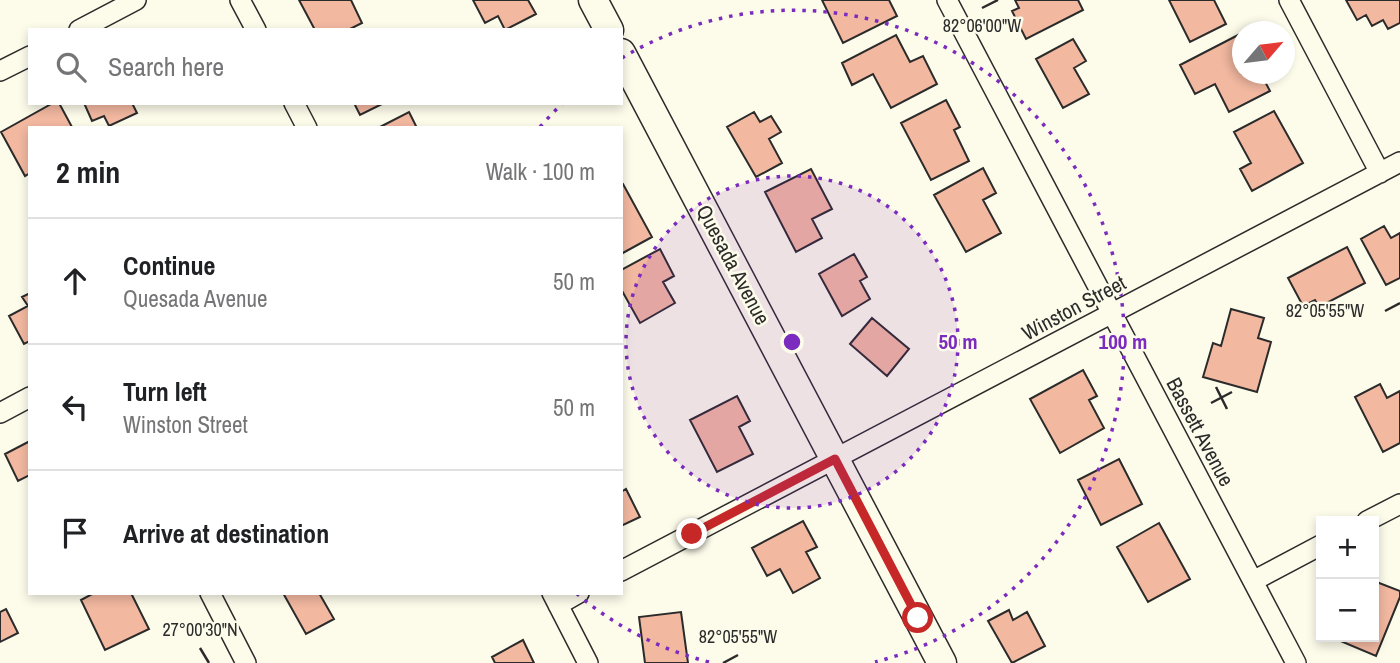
<!DOCTYPE html>
<html lang="en">
<head>
<meta charset="utf-8">
<style>
	:root { --surface:#fff; --page:#f6f6f6; --text:#202124; --muted:#757577; --line:#e0e0e0 }
	body { margin:0; font-family:"Archivo Narrow",sans-serif; background:var(--page); color:var(--text) }
	.controls { position:absolute; right:21px; bottom:21px; display:grid; overflow:hidden; border-radius:0px; box-shadow:0 4px 10px #0003 }
	.controls button { width:63px; height:63px; display:grid; place-items:center; padding:0; border:0; border-bottom:2px solid var(--line); background:var(--surface); color:var(--text); font:35px sans-serif }
	.compass { position:absolute; left:1232px; top:21px; width:63px; height:63px; border-radius:50%; background:var(--surface); box-shadow:0 4px 10px #0003; rotate:62deg }
	.stop { position:absolute; width:21px; height:21px; margin:-16px; border:5px solid #c62828; border-radius:50%; background:#fff }
	.stop.end { background:#c62828; border-color:#fff; box-shadow:0 2px 7px #0008 }
	.list { margin:0; padding:0; list-style:none }
	h2 { display:flex; justify-content:space-between; align-items:center; height:91px; margin:0; padding:0 28px; font-size:30px }
	h2 small { font-size:23px; font-weight:400; color:var(--muted) }
	.list li { display:grid; grid-template-columns:46px 1fr auto; gap:21px; align-items:center; box-sizing:border-box; height:126px; padding:0 28px; border-top:2px solid var(--line) }
	.list b { display:block; font-size:26px; white-space:nowrap }
	.list p { margin:0; font-size:23px; white-space:nowrap; color:var(--muted) }
	.list em { font-size:23px; font-style:normal; color:var(--muted) }
	.icon { flex:none; width:38px; height:38px; fill:none; stroke:currentColor; stroke-width:2; stroke-linecap:round; stroke-linejoin:round }
	.map { position:relative; flex:none; width:1400px; height:663px; overflow:hidden }
	.search { position:absolute; background:var(--surface); box-shadow:0 4px 10px #0003; left:28px; top:28px; width:595px; height:77px; display:flex; align-items:center; gap:18px; box-sizing:border-box; padding:0 24px; border-radius:0px; color:var(--muted); font-size:26px }
	.panel { position:absolute; background:var(--surface); box-shadow:0 4px 10px #0003; left:28px; top:126px; width:595px; height:469px; border-radius:0px }
	.map>svg:first-child { display:block }
</style>
</head>
<body>
<div class="map">
<svg width="1400" height="663" viewBox="0 0 1400 663">
	<rect width="100%" height="100%" fill="#fdfbea"/>
	<path fill="#f2b8a0" stroke="#2b2b2b" stroke-width="2" d="M299,0H351L362,23L348,30H315Z
		M473,0H528L536,14L505,30L498,16L485,23Z
		M822,0H889L897,16L843,43Z
		M1015,0H1078L1083,10L1026,39L1012,11L1019,8Z
		M1169,0H1214L1226,24L1190,42Z
		M1346,0H1400V23L1388,29L1383,20L1372,26L1366,15L1357,20Z
		M1242,33V74H1261L1270,91L1229,112L1215,84L1195,94L1180,65Z
		M896,35L910,62L923,56L937,84L891,108L873,74L852,85L842,63Z
		M1073,39L1086,61L1074,68L1089,94L1063,108L1036,59Z
		M946,100L960,127L954,130L969,161L931,180L901,123Z
		M53,103H59L72,127L30,128V173L25,176L1,132Z
		M84,103H132L137,113L109,126L104,116L92,121Z
		M354,103H384L360,115Z
		M1274,111L1303,163L1252,191L1240,169L1251,163L1234,132Z
		M409,112L417,128H378Z
		M754,112L760,122L771,116L781,132L769,139L782,163L756,177L727,127Z
		M983,168L996,193L983,200L1001,233L966,252L934,195Z
		M811,169L832,209L812,219L822,238L796,252L765,192Z
		M623,184L652,237L621,254V185Z
		M1384,226L1391,238L1400,233V278L1386,285L1361,239Z
		M1347,247L1365,283L1319,307L1315,300L1303,306L1288,278Z
		M660,249L674,276L663,282L675,303L640,323L621,289V270Z
		M854,254L867,277L860,281L870,299L842,316L819,274Z
		M30,293V341L24,344L9,316L28,306L22,297Z
		M1231,309L1264,318L1258,338L1271,342L1257,392L1203,377L1213,343L1221,346Z
		M872,318L909,349L887,376L850,344Z
		M1083,370L1097,396L1089,400L1104,428L1060,453L1030,399Z
		M1380,384L1387,398L1400,391V443L1383,452L1355,397Z
		M737,396L750,421L739,427L753,454L717,472L690,420Z
		M30,441V475L18,481L5,454Z
		M1119,459L1142,504L1101,525L1078,480Z
		M626,489L640,517L621,526V492Z
		M803,521L817,547L806,552L820,578L793,593L780,569L767,576L752,548Z
		M1159,523L1190,579L1148,602L1117,547Z
		M1374,581L1400,591V597L1376,656L1338,640L1339,637H1374Z
		M94,593H131L149,629L105,650L81,600Z
		M283,593H319L334,619L306,634Z
		M6,609L18,633L0,642V612Z
		M1009,610L1013,620L1027,612L1045,646L1012,663L988,621Z
		M681,612L688,663H645L639,617Z
		M523,640L534,663H495L492,657Z"/>
	<g fill="none" stroke-linecap="round" stroke-linejoin="round">
		<g stroke="#2b2b2b" stroke-width="22">
			<path id="street" d="M240,0L256,30
				M947,0L1296,663
				M1289,0L1380,173
				M79,30L136,0
				M0,71L30,56
				M294,103L307,128
				M0,413L30,397
				M1367,521L1400,504
				M621,571L1400,162
				M1253,581L1321,545
				M210,593L246,663
				M552,593L588,663
				M558,605L579,593"/>
		</g>
		<g stroke="#2b2b2b" stroke-width="31">
			<path id="secondary" d="M593,0L609,30
				M621,53L942,663"/>
		</g>
		<use href="#street" stroke="#fdfbea" stroke-width="19"/>
		<use href="#secondary" stroke="#fdfbea" stroke-width="28"/>
	</g>
	<g fill="none" stroke-linecap="round" stroke-linejoin="round">
		<path stroke="#c62828" stroke-width="9" d="M692,534L835,459L918,618"/>
	</g>
	<path fill="none" stroke="#2b2b2b" stroke-width="2.5" d="M982,8L998,0M1385,311L1400,303M1216,387L1227,409M1211,403L1232,392M200,648L209,663M723,663L738,655"/>
	<circle cx="792" cy="342" r="166" fill="#7b2cbf" fill-opacity=".12"/>
	<g fill="none" stroke="#7b2cbf" stroke-width="3.5" stroke-dasharray="3.5 7">
		<circle cx="792" cy="342" r="166"/>
		<path d="M709 662A331 331 0 0 1 577 594M540 127A331 331 0 0 1 562 104M622 58A331 331 0 1 1 875 662"/>
	</g>
	<g text-anchor="middle" stroke-width="5" stroke-linejoin="round" paint-order="stroke">
		<g font-size="21" fill="#2b2b2b" stroke="#fdfbea">
			<text transform="translate(733 265) rotate(62)" y="7">Quesada Avenue</text>
			<text transform="translate(1074 308) rotate(-28)" y="7">Winston Street</text>
			<text transform="translate(1200 432) rotate(62)" y="7">Bassett Avenue</text>
		</g>
	</g>
	<g font-size="18" text-anchor="middle" fill="#2b2b2b" stroke="#fdfbea" stroke-width="5" stroke-linejoin="round" paint-order="stroke">
		<text x="982" y="32">82°06'00"W</text>
		<text x="1325" y="317">82°05'55"W</text>
		<text x="200" y="636">27°00'30"N</text>
		<text x="738" y="643">82°05'55"W</text>
	</g>
	<circle cx="792" cy="342" r="10" fill="#7b2cbf" stroke="#fdfbea" stroke-width="3.5"/>
	<g font-size="21" text-anchor="middle" font-weight="bold" fill="#7b2cbf" stroke="#fdfbea" stroke-width="5" stroke-linejoin="round" paint-order="stroke">
		<text x="958" y="349">50 m</text>
		<text x="1123" y="349">100 m</text>
	</g>
</svg>
<div class="controls">
<button>+</button>
<button>−</button>
</div>
<svg class="compass" viewBox="-18 -18 36 36"><path d="M0-13l5 13h-10z" fill="#e53935"/><path d="M0 13l5-13h-10z" fill="#757577"/></svg>
<div class="stop" style="left:918px;top:618px"></div>
<div class="stop end" style="left:692px;top:534px"></div>
<div class="search"><svg class="icon" aria-label="search" viewBox="0 0 24 24"><circle cx="10" cy="10" r="6"/><path d="M15 15l6 6"/></svg>Search here</div>
<section class="panel">
<h2>2 min<small>Walk · 100 m</small></h2>
<ul class="list">
<li><svg class="icon" aria-label="ahead" viewBox="0 0 24 24"><path d="M12 20V5M6 11l6-6 6 6"/></svg><div><b>Continue</b><p>Quesada Avenue</p></div><em>50 m</em></li>
<li><svg class="icon" aria-label="left" viewBox="0 0 24 24"><path d="M17 20v-9H6M10 6l-5 5 5 5"/></svg><div><b>Turn left</b><p>Winston Street</p></div><em>50 m</em></li>
<li><svg class="icon" aria-label="arrive" viewBox="0 0 24 24"><path d="M6 21V4h12l-3 4 3 4H6"/></svg><div><b>Arrive at destination</b></div></li>
</ul>
</section>
</div>
</body>
</html>
